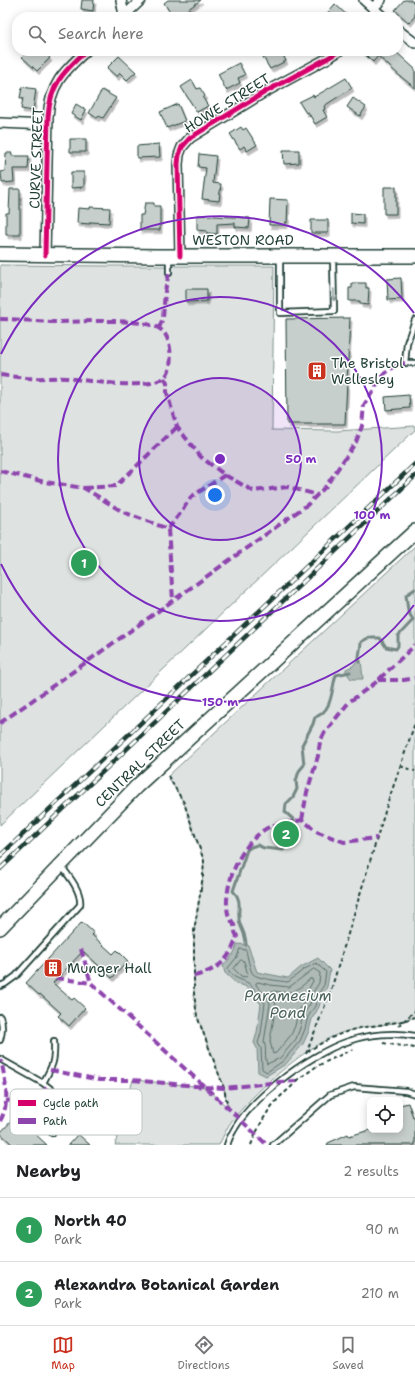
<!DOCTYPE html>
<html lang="en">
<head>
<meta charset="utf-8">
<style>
	:root { --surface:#fff; --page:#f2f2f2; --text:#202124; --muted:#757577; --line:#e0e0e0; --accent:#c8321e }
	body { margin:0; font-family:"Shantell Sans",sans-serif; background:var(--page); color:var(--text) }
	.controls { position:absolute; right:12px; bottom:12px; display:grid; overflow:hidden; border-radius:8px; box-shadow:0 2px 10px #0003 }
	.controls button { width:36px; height:36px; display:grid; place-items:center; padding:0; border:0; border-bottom:1px solid var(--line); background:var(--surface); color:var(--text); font:20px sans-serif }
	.you { position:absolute; left:215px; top:495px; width:14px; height:14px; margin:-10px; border:3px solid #fff; border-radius:50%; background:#1a73e8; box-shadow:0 0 0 6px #1a73e833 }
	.badge { display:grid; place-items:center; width:26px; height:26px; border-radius:50%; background:var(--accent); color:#fff; font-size:13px; font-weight:700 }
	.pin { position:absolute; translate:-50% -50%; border:2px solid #fff; box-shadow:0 1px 4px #0006 }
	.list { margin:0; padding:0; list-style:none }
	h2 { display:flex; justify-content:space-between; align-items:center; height:52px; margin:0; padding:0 16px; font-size:17px }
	h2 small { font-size:13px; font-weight:400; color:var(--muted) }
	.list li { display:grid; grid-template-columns:26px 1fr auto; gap:12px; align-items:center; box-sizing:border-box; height:64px; padding:0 16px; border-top:1px solid var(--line) }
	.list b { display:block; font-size:15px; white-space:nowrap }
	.list p { margin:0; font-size:13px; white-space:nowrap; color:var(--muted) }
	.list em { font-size:13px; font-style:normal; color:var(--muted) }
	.icon { flex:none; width:22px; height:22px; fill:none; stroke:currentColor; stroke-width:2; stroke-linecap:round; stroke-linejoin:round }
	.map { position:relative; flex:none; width:415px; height:1145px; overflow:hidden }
	.search { position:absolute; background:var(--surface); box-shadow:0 2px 10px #0003; left:12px; right:12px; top:12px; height:44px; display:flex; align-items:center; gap:10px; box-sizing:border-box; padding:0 14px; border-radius:16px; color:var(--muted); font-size:15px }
	.sheet { height:180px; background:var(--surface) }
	nav { display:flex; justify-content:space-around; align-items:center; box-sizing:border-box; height:56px; border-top:1px solid var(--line); background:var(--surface); font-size:11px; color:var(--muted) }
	nav a { display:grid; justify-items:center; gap:2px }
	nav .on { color:var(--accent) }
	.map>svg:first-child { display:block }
</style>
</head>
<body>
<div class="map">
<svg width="415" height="1145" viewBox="0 0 415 1145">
	<defs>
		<filter id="shadow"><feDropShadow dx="2" dy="3.5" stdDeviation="0" flood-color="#0004"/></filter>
	</defs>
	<rect width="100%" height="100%" fill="#fff"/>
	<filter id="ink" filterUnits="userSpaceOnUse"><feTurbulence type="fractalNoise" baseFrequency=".025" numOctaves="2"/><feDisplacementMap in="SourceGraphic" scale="8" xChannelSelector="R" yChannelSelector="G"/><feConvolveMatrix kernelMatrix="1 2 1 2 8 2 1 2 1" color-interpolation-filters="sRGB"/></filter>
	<g filter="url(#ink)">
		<path fill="#dee3e2" stroke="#7e908b" d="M0,265L108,266H274L272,430L337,431L415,426V430L0,825Z
			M415,546V1017C392,1026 367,1025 344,1032C310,1043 258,1088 236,1116C228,1124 224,1135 219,1145H115L133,1080L206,1087L228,1108L224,1088L197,1016L194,994V931L203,876L204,861L184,803L168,776Z"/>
		<path fill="#afbab7" stroke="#758883" d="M358,659L361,660L363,679H351L346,672V669L353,666Z
			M237,944L248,945L257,972L288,978L301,967L318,958L330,970L327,987L322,995L319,1007L312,1019L309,1031L303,1044L286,1064L266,1076L258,1072L257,1048L254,1043L257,1032L261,1004L245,986L237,984L225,973L223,966C229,959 236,953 237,944Z"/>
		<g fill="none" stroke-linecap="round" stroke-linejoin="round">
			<path stroke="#596f68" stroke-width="1" d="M240,949L246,950C247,955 250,971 253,974C258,979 281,981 288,982L303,970L316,963L326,972L324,985L318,994L315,1006L308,1017L305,1029L300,1041L283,1061L267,1072L262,1069L261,1048L258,1043L261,1033L265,1003C260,997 254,987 248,983C240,978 231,979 228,968L237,957Z
				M241,960L244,961L248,975L246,977L241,976L234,969Z
				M314,969L320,973L319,983L313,992L310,1004L303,1015L300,1028L296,1039L280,1058L267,1064C264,1057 267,1049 264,1042L270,1004L268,998L256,985V983L258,982L270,985L289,987Z
				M310,979H312L313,981L308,990L305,1001L298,1012L295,1026L291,1035L276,1053L273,1054L270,1041L276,1005L272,992L274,991C294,994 295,992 310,979Z"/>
			<path stroke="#758883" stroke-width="3" d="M359,662C358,655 361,649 361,642L368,638H380L386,647L396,649L398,646V636L413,620L408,611L406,595L415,589
				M246,945C246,935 243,932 240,924C236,912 244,901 233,891L247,850L251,847L257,845L264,848L283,850L294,840L297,828L293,819L285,812L286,804L293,797L297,789L296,781L299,771L304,765L302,745L313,724L315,717C333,711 331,690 336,675L350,672"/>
		</g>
		<path fill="#c7cfcc" stroke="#1f3d34" filter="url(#shadow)" d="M82,0H94L93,11L81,9Z
			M168,0H201L177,17H173L164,3Z
			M404,0H411L415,4V16L409,23L395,10Z
			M335,4L349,17H324Z
			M28,51H43L50,58L37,71L22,57Z
			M263,51H281L286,61L270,69L263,57L266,55Z
			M362,51H395L415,69V88L400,76L378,56L373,62Z
			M119,56L136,72L127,80L120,73L117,77L107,68Z
			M239,63L245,75L238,78L240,83L226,90L218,74Z
			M346,78L352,88L324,106L325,109L323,110L327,117L315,124L308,112L306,113L299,102L313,95L314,97Z
			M192,80L197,89L200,88L205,96L203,98L208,106L197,112L181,87Z
			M22,87L36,89L33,111L21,109L23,98H20Z
			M102,90L116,98L103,118L99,116L97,118L89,113Z
			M353,98L366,107L360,116L347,107Z
			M76,104L86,110L81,120L71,114Z
			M178,104L185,121L167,128L160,112Z
			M241,127L243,130L246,128L257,145L247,151L244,146L240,149L230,134Z
			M70,139H86V152H70Z
			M159,144L160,157L137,158V146Z
			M283,150H299V163L284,164Z
			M6,153H12V156H29L28,169H13L14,182L2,183L1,172L5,171Z
			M199,154L216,156L213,183L221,184L219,201L202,199L206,168L198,167Z
			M71,172H84V187L71,188Z
			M384,187H396V214H384Z
			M10,189H20V235H6V213H9Z
			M270,199L288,200L287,223L285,222V225H269Z
			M145,203H154V206H160V230H140V215H143Z
			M90,207L110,208L109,223L90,222V224L77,223L78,208L90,209Z
			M351,213L363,214V224L351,223Z
			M197,215L250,218L249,228L235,227V223L217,224V234L207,233V231L197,230Z
			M311,220H328V233H311Z
			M401,278L402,299L388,300L387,279Z
			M352,283H366V288H369L368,305L360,304V301H349V288H352Z
			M186,289H207V301L186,302Z
			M350,318L345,424H287L286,319Z
			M409,395L410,408L386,410L385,397Z
			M82,922L94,933L92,935L113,954L117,950L128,961L112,978L83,951L53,983L72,1000L74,998L85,1008L69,1026L58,1016L61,1013L40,994L39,995L26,983Z
			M408,1103L413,1117H415V1145H327L328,1143L348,1134L349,1136L370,1130H400V1105Z
			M16,1116L47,1145H13L0,1133Z
			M78,1134L90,1145H68Z"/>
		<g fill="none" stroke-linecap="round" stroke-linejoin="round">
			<g stroke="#1f3d34" stroke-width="8">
				<path id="lane" d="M280,257V313L334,311L333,258
					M169,258V273
					M415,320L407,343L405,363H415
					M0,986L5,984L16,976L80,905C82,892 69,876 61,866
					M0,1017C3,1024 2,1033 0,1040
					M0,1059L43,1083C53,1065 55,1061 54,1041
					M43,1083L60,1096L67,1116L52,1133
					M227,1145C240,1104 309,1054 349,1041C368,1034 396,1032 415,1036
					M273,1145L330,1095L354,1087L406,1091L415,1094"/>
			</g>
			<g stroke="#1f3d34" stroke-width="12">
				<path id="street" d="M121,0L124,15
					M364,0L383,17
					M373,8L381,0
					M123,17L141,0
					M398,30L415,43
					M0,123L47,125
					M45,255L48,117C50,85 63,72 86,51
					M180,256L178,164L179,155L182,147L190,138L198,133L265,92L328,58L339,51"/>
			</g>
			<g stroke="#1f3d34" stroke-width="16">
				<path id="secondary" d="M0,254L157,256H415
					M0,928L137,786L415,531"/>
			</g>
			<path stroke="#1f3d34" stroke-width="2" stroke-dasharray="4 3" stroke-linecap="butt" d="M400,766L415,771
				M168,776L184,803L204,861L203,876L194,931V994L197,1016L224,1088L228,1108
				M398,1026L415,1011
				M383,1043L415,1048
				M307,1052C324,1041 341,1032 360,1028C379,1024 397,1024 415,1017
				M306,1054L331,990L387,805L415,723
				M296,1081L317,1066L353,1049
				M251,1145C257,1130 265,1113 277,1100C283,1093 295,1086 298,1077"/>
			<use href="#lane" stroke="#fff" stroke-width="4.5"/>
			<use href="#street" stroke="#fff" stroke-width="9"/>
			<use href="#secondary" stroke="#fff" stroke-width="13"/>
			<g stroke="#1f3d34" stroke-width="4.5">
				<path id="rail" d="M0,856L415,464
					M0,869L415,476"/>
			</g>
			<use href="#rail" stroke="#fff" stroke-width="3" stroke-dasharray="9" stroke-linecap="butt"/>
			<path stroke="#8e44ad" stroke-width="4" stroke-dasharray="8 4" stroke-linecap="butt" d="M0,319C19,319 38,322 58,322C81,322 142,317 160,329C170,335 172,355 170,366C169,375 163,380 155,382C130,388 92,381 67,378C53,377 40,379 27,378C18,377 9,376 0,375
				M159,328L163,318L165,291L169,273
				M164,378L167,383V393L177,427L201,457L225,475L253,491L288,487L318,495
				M0,471L45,482L84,488L123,512L168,529L173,600
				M84,488L116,486L177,427
				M168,529L179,515L191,497L225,475
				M378,680H404L415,678
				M0,723C103,651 204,578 307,505L326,486L356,442L362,426L364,405L384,374L398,364L405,363
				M302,820L307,792L318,756L320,742L325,732L349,702L375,683L415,645
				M81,949L91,983L228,1108L267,1145
				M194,976C218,970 230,960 237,936C234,932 235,929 234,925C232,920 229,919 228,914C222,884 242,841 269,827C274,824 294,822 302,820L318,832L344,842L377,838
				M56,978L91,983
				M50,1070L100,1080H133L206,1087L224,1088L280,1082L296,1081
				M6,1101C20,1099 38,1097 48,1087
				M0,1121C11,1102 5,1080 1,1060"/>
			<g stroke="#fff" stroke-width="8">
				<path id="cycleway" d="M45,255L48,117C50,85 63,72 86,51
					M180,256L178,164L179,155L182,147L190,138L198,133L265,92L328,58L339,51"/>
			</g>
			<use href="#cycleway" stroke="#d6006c" stroke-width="5"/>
		</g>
		<defs><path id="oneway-shaft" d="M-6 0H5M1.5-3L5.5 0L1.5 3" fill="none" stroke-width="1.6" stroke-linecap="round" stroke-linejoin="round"/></defs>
		<use stroke="#8f9e9a" href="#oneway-shaft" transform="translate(334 295) rotate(89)"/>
	</g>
	<circle cx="220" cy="459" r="81" fill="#7b2cbf" fill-opacity=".12"/>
	<g fill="none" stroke="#7b2cbf" stroke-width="2">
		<circle cx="220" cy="459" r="81"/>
		<circle cx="220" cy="459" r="162"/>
		<path d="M414 605A243 243 0 0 1 1 564M1 354A243 243 0 0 1 414 313"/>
	</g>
	<defs>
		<g id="building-square" transform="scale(1)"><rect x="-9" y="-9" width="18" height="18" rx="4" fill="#c8321e" stroke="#fff"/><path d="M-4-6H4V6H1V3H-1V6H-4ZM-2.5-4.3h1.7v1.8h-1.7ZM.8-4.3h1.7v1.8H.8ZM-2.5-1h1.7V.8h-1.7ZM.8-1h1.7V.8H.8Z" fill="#fff"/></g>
	</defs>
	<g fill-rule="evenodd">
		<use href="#building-square" x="317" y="371"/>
		<use href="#building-square" x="53" y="968"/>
	</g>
	<g text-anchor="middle" stroke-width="3" stroke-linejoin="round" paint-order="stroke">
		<g font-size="14" fill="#1f3d34" stroke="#fff">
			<text transform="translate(227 103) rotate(-32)" y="5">HOWE STREET</text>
			<text transform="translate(36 158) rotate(-88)" y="5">CURVE STREET</text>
			<text x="243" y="245">WESTON ROAD</text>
			<text transform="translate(140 763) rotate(-44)" y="5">CENTRAL STREET</text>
		</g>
		<g font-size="14" fill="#1f3d34" stroke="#fff" text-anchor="start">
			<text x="331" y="368">The Bristol<tspan x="331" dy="16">Wellesley</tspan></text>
			<text x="67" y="973">Munger Hall</text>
		</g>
		<g font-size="15" font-style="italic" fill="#4a625b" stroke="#fff">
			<text x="288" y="1001">Paramecium<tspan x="288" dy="17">Pond</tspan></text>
		</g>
	</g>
	<rect x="10" y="1089" width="132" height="46" rx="6" fill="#fff" stroke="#bcc5c2" stroke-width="1"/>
	<rect x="18" y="1100" width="18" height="6" fill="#d6006c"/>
	<rect x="18" y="1118" width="18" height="6" fill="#8e44ad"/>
	<g font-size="11" fill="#1f3d34">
		<text x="43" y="1107">Cycle path</text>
		<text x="43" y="1125">Path</text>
	</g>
	<circle cx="220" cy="459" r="6" fill="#7b2cbf" stroke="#fff" stroke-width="2"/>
	<g font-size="12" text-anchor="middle" font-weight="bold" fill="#7b2cbf" stroke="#fff" stroke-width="3" stroke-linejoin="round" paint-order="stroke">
		<text x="301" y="463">50 m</text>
		<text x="372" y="519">100 m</text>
		<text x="220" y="706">150 m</text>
	</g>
</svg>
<div class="controls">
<button><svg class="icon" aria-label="locate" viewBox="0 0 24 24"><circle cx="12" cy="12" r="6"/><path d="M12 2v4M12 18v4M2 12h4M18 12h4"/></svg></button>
</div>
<div class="you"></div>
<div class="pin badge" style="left:84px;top:563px;background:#2e9e5b">1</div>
<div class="pin badge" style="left:286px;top:834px;background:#2e9e5b">2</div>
<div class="search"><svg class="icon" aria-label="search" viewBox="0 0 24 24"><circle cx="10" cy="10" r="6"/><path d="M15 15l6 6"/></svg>Search here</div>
</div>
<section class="sheet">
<h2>Nearby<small>2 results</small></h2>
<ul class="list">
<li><span class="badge" style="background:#2e9e5b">1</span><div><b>North 40</b><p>Park</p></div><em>90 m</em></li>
<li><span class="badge" style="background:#2e9e5b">2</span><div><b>Alexandra Botanical Garden</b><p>Park</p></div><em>210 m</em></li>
</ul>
</section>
<nav>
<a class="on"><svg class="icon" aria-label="map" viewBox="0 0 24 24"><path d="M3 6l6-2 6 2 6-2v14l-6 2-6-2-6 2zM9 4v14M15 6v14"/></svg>Map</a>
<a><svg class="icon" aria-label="directions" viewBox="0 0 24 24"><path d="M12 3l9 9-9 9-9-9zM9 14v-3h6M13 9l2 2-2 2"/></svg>Directions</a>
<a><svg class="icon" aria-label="saved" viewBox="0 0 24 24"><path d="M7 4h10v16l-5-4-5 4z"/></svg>Saved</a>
</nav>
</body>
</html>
